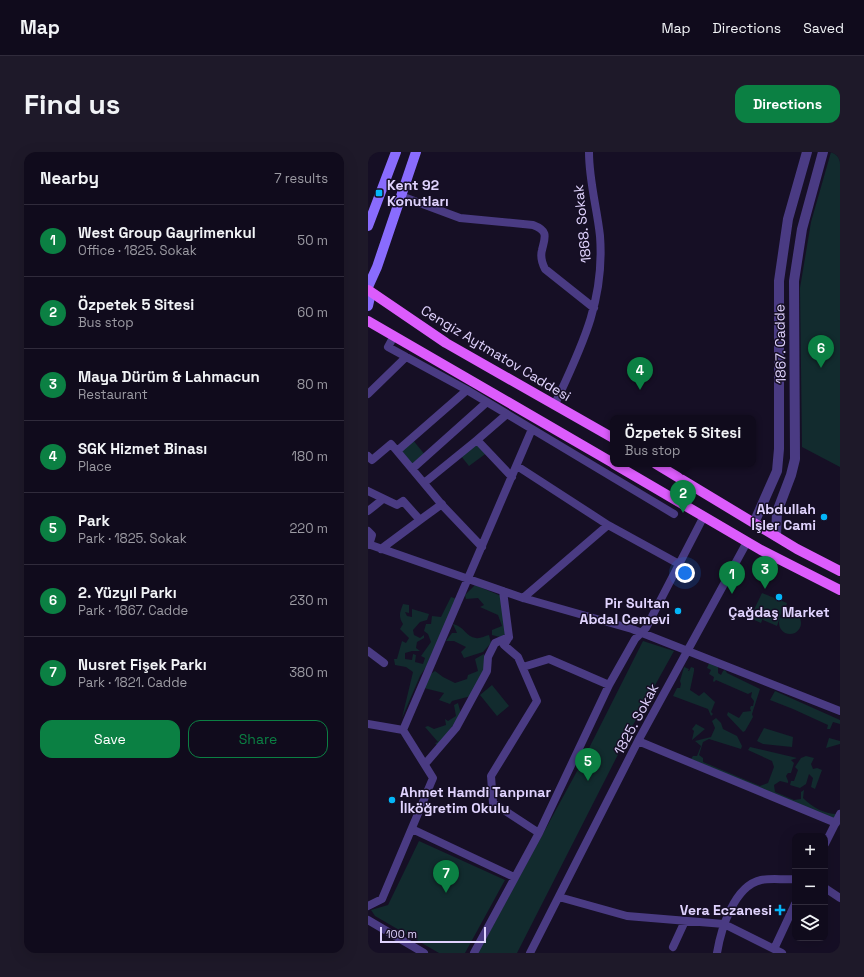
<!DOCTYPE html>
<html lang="en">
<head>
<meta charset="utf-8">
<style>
	:root { --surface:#100b1c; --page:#1e1929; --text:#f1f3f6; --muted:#9c9ba3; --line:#302b3b; --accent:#0b8043 }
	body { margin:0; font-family:"Space Grotesk",sans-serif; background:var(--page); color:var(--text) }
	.controls { position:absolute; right:12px; bottom:12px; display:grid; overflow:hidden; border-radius:8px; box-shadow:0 4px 16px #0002 }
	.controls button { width:36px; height:36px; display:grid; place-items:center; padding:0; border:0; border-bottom:1px solid var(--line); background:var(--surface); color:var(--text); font:20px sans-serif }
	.scale { position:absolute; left:12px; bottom:10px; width:106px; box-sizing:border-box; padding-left:4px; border:2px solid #e0d3fe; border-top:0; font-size:11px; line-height:14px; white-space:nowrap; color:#e0d3fe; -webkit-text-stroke:3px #160f25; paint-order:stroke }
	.you { position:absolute; left:317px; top:421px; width:14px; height:14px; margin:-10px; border:3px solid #fff; border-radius:50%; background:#1a73e8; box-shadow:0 0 0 6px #1a73e833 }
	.badge { display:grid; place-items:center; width:26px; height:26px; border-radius:50%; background:var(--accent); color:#fff; font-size:13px; font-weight:700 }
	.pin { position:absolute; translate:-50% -33px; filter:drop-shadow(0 1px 2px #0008) }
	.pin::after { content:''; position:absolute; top:21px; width:14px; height:12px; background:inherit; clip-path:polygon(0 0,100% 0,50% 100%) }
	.popup { position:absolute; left:242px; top:263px; width:146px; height:52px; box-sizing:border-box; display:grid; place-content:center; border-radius:8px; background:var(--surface); filter:drop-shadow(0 1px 3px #0005); font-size:13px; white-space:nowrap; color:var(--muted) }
	.popup b { font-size:15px; color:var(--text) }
	.popup::after { content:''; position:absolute; left:50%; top:100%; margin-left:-8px; border:8px solid transparent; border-top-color:var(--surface) }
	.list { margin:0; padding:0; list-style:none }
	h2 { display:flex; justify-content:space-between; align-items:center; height:52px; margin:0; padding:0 16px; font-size:17px }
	h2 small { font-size:13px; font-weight:400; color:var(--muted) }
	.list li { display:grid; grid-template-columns:26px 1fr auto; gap:12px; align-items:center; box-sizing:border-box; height:72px; padding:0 16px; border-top:1px solid var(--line) }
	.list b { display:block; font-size:15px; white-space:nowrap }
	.list p { margin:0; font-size:13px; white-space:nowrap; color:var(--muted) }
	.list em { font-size:13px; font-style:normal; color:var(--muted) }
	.actions { display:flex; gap:8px; padding:12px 16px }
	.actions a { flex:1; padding:9px 0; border:1px solid var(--accent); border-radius:12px; text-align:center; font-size:14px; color:var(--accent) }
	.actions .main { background:var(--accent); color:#fff }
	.icon { flex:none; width:22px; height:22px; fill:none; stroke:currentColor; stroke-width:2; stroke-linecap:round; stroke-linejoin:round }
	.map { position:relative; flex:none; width:472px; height:801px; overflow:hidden; border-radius:12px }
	header { display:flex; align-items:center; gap:24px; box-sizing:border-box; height:56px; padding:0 20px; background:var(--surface); border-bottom:1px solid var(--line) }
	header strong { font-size:19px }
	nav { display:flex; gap:22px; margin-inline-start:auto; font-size:14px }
	.intro { display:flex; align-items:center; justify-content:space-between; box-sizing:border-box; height:96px; padding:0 24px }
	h1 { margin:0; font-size:28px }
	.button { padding:10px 18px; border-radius:12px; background:var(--accent); color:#fff; font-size:14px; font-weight:700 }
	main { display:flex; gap:24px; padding:0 24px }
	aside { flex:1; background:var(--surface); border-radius:12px; box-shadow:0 4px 16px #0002 }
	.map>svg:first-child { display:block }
</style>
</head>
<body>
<header>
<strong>Map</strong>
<nav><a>Map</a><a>Directions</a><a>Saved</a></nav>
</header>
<div class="intro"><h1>Find us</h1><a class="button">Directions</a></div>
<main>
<aside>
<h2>Nearby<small>7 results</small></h2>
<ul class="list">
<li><span class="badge">1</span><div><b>West Group Gayrimenkul</b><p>Office · 1825. Sokak</p></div><em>50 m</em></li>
<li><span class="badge">2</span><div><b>Özpetek 5 Sitesi</b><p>Bus stop</p></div><em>60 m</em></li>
<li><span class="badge">3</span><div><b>Maya Dürüm &amp; Lahmacun</b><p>Restaurant</p></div><em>80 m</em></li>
<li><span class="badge">4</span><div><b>SGK Hizmet Binası</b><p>Place</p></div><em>180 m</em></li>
<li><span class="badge">5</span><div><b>Park</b><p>Park · 1825. Sokak</p></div><em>220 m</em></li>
<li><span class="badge">6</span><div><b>2. Yüzyıl Parkı</b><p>Park · 1867. Cadde</p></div><em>230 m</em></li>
<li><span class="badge">7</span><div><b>Nusret Fişek Parkı</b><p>Park · 1821. Cadde</p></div><em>380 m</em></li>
</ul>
<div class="actions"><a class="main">Save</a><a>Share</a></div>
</aside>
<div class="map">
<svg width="472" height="801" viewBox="0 0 472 801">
	<rect width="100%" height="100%" fill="#160f25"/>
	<path fill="#122b2e" d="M463,0H472V315L434,295L432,136L443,70Z
		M44,287L58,304L44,317L29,299Z
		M109,288L120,300L101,314L93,304Z
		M107,433L133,444L138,482L132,485L124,483V478L134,474L130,463L112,455L116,453L110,446L98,447L97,443Z
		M394,441L419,451L418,454L416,453L409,474L395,468L397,461L393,471L382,466Z
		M83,445L89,447L58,515L52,524L34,566L45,520L38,515L27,513L26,507H29L34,489L38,491L41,486L32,477L35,472C30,464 32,460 35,452L41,453V461L37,460L39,464L44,465V457L61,462L59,468L52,470L45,478L46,483L52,486L56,483V486L49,490L48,496L52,499H44L37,501V507L44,508L45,502L48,503L47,510L55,512L57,506L53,504L63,490L60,482L56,479L58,472H63L64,464L73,465Z
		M411 471a11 11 0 1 1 22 0a11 11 0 1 1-22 0Z
		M85,472C96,474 98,485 108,486C111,487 117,484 121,483L123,491L115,500L96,506L93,500L98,495L86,489H78L84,481H89Z
		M275,489L306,499L265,573L149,801H110L214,610Z
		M116,502L117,517L103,544L84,549L82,552L71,548L76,541L56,536L61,523L67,519L75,525L87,531L99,527L100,523L110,519L107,507Z
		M342,509L350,513V521L353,523L355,519L357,518L359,521L392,537L384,562L385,565L377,579L375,580L359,563L360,560L371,566L375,560L383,559L382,556L383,554H385L386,549L383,545L384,540L380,542L348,528L346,530L345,529L346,525L341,522L343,518L339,516Z
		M316,515L321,517L320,519H321L323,515L326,516V519L322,538L331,544L336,540L347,550L343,560L345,562L343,564L340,557L305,544L309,536H312L313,532L312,529Z
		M124,533L141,554L129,564L112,543Z
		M407,539L472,568V572L465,570L462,577H459L460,573L425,557L402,548Z
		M90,551L93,562L70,594L67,591L70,590L57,575L60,574L66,577L78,573L77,567L80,569L88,564L86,553Z
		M348,566L353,571L355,577L369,584L374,594L373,597L341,587L335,590L331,603L335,606V610L392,634L400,631L406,615L404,609L380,598L382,595L429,606L423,608L426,611L423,621H420L418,624L420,629V631L412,629L406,633L407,640L426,648L433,647V640L436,638L435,646C444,655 456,662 469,662L466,668L323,607L325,604H329L333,594L327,589L343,585L347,576L344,569Z
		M328,572L337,577L324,588L326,579L324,577Z
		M396,576L425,585L424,595L395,592L389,589Z
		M461,586L472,589V592L458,596Z
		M438,604L446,606L443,612L445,617L449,616L454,618L447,637L443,635L445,626L441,622L438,632L432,636L422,633L423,629H426L430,618L427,615L433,606Z
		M51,689L137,728L97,801H71L7,764L3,758L20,753Z"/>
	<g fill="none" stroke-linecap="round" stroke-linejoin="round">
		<path stroke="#4a3b83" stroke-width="8" d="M33,44L92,66L165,73C181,79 177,85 174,98C172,105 174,111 177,117L226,156
			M26,184L20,195L99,238L306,362
			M99,238L29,299L75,354L114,395
			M0,242L38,205
			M187,252C213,196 237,149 232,84C229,56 221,29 221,0
			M109,288L139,262
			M0,304L4,308L23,292L29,299
			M149,314L240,373
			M44,317L119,250
			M56,331L109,288L144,325
			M0,339L29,353L35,349L52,368L13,397
			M0,359L15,347
			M52,368L74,352
			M0,379L4,383L1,393
			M0,392L155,446L264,477L472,559
			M135,439L141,485L136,493L150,505L169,549L123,624L125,651L171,681
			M155,446L240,373L311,412
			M0,499L16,511
			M155,515L181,507L241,533
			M0,572L35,578L65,626L14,747L0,754
			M35,578L164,277
			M270,589L468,671
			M57,612L88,576L119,519L120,505L127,491L141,485
			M44,677L146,725
			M457,692L472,662
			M457,736L472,746
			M191,745L259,764L356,772L414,801
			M0,768L56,801
			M305,795L317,769
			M406,797L427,752
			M106,801L171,681L241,533L267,487L278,476L336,364
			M162,801L270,589L379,390
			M349,801C353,777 366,734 393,728C403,726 416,728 427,727"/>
		<path stroke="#4a3b83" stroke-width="10" d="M386,371L409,319L411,297V129L420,67L439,0
			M408,384L409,360L423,323L427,307L426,129L434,77L455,0"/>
		<path stroke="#896cfd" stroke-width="10" d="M0,74L28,0
			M0,135L9,115L48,0
			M0,154L2,145L1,140"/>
		<path stroke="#dc5cfc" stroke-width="10" d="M0,138L78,191L245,286
			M0,169L245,311
			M246,312L393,398L472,438
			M288,312L429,397L472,419"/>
	</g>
	<g fill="#04b6f9" stroke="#160f25" stroke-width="1.5">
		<rect x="7" y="37" width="8" height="8" rx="2"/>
		<circle cx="456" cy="365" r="4"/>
		<circle cx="411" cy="445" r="4"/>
		<circle cx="310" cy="459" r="4"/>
		<circle cx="24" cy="648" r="4"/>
		<path d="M410 752h4v4h4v4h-4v4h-4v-4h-4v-4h4z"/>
	</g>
	<g text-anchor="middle" stroke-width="3" stroke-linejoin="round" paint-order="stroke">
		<g font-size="14" font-weight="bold" fill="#e0d3fe" stroke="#160f25" text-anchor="end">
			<text x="19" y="38" text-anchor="start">Kent 92<tspan x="19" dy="16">Konutları</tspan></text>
			<text x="448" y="362">Abdullah<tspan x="448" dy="16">İşler Cami</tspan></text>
			<text x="302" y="456">Pir Sultan<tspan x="302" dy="16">Abdal Cemevi</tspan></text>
			<text x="411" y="465" text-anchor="middle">Çağdaş Market</text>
			<text x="32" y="645" text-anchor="start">Ahmet Hamdi Tanpınar<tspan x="32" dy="16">İlköğretim Okulu</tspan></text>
			<text x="404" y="763">Vera Eczanesi</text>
		</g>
		<g font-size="14" fill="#e0d3fe" stroke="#160f25">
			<text transform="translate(214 72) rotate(-96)" y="5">1868. Sokak</text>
			<text transform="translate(412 192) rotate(-91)" y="5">1867. Cadde</text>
			<text transform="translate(128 201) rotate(31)" y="5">Cengiz Aytmatov Caddesi</text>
			<text transform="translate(268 567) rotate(-62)" y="5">1825. Sokak</text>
		</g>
	</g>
</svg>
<div class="controls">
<button>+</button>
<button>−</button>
<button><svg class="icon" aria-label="layers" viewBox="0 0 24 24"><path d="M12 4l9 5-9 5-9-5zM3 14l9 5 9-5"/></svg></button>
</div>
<div class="scale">100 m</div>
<div class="you"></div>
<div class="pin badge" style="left:364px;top:442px">1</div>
<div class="pin badge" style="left:315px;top:361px">2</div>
<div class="popup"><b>Özpetek 5 Sitesi</b>Bus stop</div>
<div class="pin badge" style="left:397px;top:437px">3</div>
<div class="pin badge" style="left:272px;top:238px">4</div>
<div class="pin badge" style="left:220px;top:629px">5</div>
<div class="pin badge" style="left:453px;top:216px">6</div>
<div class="pin badge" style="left:78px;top:741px">7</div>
</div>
</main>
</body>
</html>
